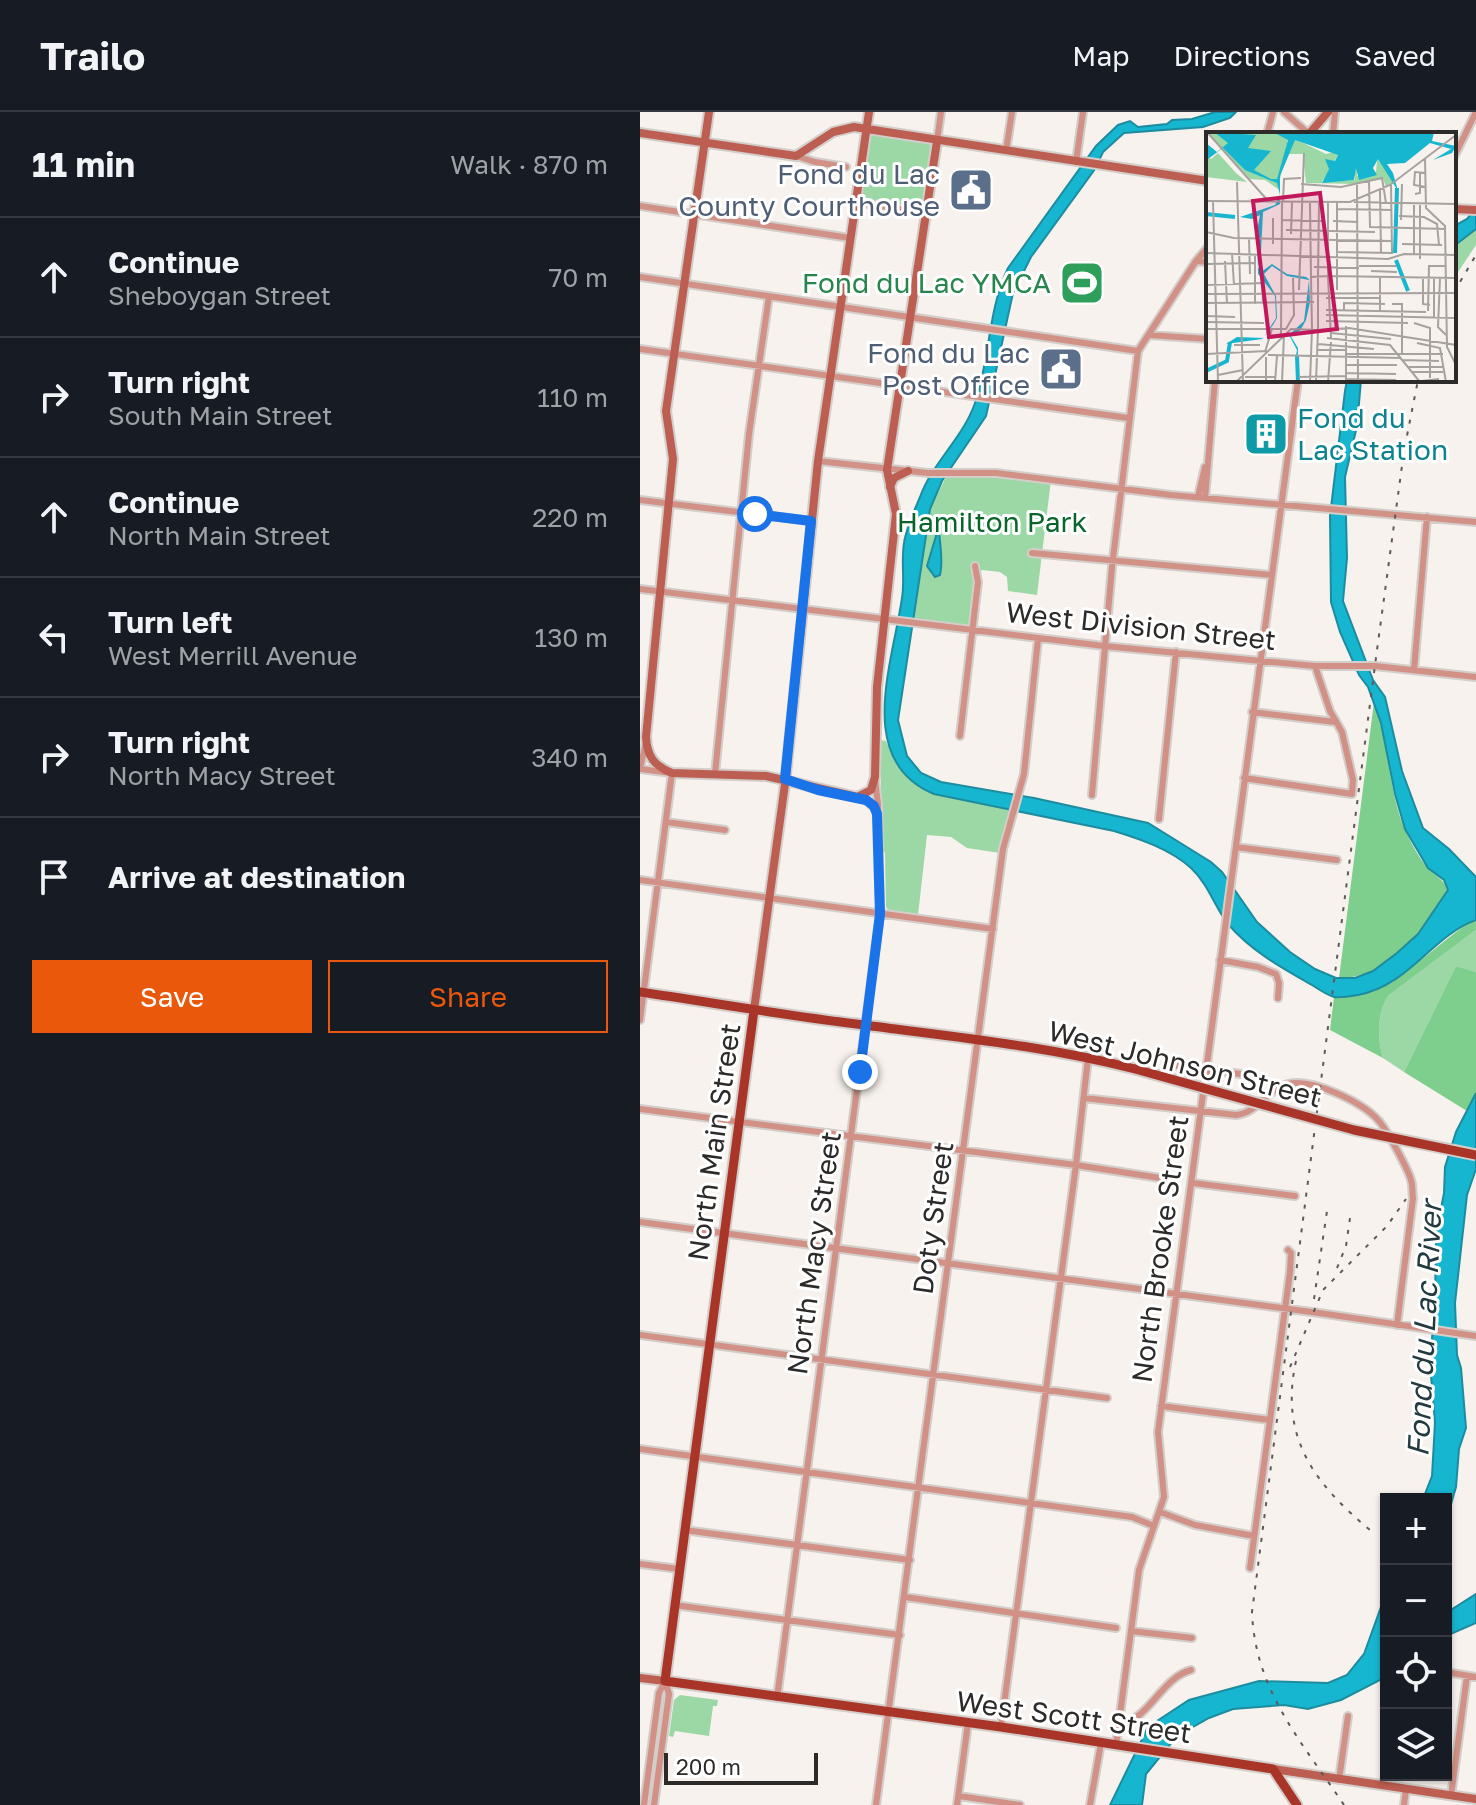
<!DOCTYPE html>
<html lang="en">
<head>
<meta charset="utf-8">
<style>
	:root { --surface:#171b24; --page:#242831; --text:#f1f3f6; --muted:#9ea1a6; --line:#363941; --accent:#ea580c }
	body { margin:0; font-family:"Golos Text",sans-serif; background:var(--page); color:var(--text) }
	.controls { position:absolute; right:24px; bottom:24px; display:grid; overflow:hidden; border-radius:0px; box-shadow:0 2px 6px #0004 }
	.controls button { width:72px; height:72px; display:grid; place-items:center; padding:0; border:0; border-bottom:2px solid var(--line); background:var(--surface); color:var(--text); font:40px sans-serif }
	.scale { position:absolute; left:24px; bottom:20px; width:154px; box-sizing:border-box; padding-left:8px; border:4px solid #2d2b29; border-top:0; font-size:22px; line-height:28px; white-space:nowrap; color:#2d2b29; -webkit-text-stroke:6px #fff; paint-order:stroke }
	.stop { position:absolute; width:24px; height:24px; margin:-18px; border:6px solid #1a73e8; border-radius:50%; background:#fff }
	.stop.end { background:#1a73e8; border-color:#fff; box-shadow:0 2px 8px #0008 }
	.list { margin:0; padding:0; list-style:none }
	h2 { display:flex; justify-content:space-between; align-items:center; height:104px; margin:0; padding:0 32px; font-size:34px }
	h2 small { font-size:26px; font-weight:400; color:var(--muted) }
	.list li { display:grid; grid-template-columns:52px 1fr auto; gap:24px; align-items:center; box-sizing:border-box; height:120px; padding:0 32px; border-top:2px solid var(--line) }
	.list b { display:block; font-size:30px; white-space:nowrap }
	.list p { margin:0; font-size:26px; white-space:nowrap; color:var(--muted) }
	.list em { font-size:26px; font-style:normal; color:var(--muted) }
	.actions { display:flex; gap:16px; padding:24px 32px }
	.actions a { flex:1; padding:18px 0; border:2px solid var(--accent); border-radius:0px; text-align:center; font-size:28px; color:var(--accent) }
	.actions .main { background:var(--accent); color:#fff }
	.icon { flex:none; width:44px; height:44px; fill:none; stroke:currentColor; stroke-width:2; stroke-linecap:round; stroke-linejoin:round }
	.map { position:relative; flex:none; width:836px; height:1693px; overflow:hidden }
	header { display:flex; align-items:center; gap:48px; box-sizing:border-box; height:112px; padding:0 40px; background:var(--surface); border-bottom:2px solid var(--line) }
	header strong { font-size:38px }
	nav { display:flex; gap:44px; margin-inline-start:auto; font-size:28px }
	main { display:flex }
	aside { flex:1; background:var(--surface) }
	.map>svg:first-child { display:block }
</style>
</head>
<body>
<header>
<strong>Trailo</strong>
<nav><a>Map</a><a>Directions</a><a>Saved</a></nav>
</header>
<main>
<aside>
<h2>11 min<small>Walk · 870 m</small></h2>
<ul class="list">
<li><svg class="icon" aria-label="ahead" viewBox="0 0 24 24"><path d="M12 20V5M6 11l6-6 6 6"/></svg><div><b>Continue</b><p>Sheboygan Street</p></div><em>70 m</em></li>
<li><svg class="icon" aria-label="right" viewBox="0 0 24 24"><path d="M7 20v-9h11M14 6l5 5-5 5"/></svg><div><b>Turn right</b><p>South Main Street</p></div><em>110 m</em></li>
<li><svg class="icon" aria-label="ahead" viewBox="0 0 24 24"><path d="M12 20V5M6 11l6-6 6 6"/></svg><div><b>Continue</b><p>North Main Street</p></div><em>220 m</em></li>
<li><svg class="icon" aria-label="left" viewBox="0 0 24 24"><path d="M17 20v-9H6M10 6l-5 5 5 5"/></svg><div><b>Turn left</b><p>West Merrill Avenue</p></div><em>130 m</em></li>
<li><svg class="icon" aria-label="right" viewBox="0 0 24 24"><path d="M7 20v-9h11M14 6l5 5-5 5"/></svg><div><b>Turn right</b><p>North Macy Street</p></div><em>340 m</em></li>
<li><svg class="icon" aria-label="arrive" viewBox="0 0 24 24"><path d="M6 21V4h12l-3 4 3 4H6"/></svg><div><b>Arrive at destination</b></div></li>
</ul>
<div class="actions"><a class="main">Save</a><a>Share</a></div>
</aside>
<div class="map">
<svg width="836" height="1693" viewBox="0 0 836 1693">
	<rect width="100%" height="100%" fill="#f7f2ed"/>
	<path fill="#9bd8a5" d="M226,18L297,29L286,101L215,90Z
		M836,117V133L814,166V134Z
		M308,361H356L411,368L397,483L368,479L367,465L360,460L342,458L336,462L331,519L273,511L290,397Z
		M240,628L246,629L257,654L374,698L364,719L360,741L327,736L311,725L287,723L278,803L250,800L246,795L245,741L242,737Z
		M836,818V860L816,854L764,960L743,946C737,926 737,902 748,884Z
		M40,1583L78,1588L77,1594H73L69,1624L35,1619L33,1625L29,1624L34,1588Z"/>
	<path fill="#7ece8d" d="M734,590C749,631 748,678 765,718C771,730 779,747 788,756C796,765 803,766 808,778C785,816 748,867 699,866Z
		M833,808H836V818L748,884C737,902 737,926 743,946L690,918L694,885C758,879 784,841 833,808Z
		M816,854L836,860V981L827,999L764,960Z"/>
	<path fill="#16b6d0" stroke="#1d8c9e" stroke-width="2" d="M575,0H596L590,6L563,15L484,21L463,40L455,57L391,145L373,181L346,304L302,369L290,397L258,608L267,644L281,661L301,670L394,686L508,711L571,750L582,760L617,810L650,840L675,857L696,866H715L733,859L757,841L778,822L808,778L804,768L788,756L765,717L755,682L741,611L728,575L719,563L700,520L691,490L690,404L705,279L707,268H721L717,314L705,365L707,446L703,489L733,568L745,585L762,659L783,716L809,737L836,765V808C792,824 770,873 718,883C712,884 700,886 694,885C687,883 678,877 672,873C642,856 611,839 588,812C574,794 569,773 551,756C530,737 500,727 474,719L294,682C214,649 253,550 262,486C265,468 261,449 264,431C266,417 274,399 280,385C292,351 323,326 335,291C350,247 348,197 368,156L456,34L478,13L490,9L498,15L527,12L532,8L552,7Z
		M836,96V117L814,134V114L827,107Z
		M299,414C299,431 304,447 300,463L295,465L287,454Z
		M836,981V1057L827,1083L815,1191L817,1243L821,1256L826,1316L819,1337L816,1375L806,1409V1387H783L792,1364L795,1311L790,1251L795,1190L796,1123L804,1081L805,1055L816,1020Z
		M746,1481V1565L701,1588L668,1597L644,1593L593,1597L569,1606L537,1624L506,1662L502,1693H470L508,1615L549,1588L619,1569L688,1571L707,1563L724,1542Z
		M836,1482V1511L806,1524V1501Z"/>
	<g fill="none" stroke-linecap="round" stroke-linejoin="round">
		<g stroke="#d3ceca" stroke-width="10">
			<path id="street" d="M644,0L669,22
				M627,22L633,0
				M693,22L695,0
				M297,29L301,0
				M366,39L372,0
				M156,44L175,50L206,55
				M814,45L836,0
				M436,50L443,0
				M215,90L286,101
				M0,94L210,126
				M556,149L568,150
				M0,165L498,239
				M509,223L568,227
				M0,237L488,306
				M178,349L288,361H356L531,383L836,410
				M558,385L565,355
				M565,386L575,268
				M0,388L171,409
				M392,441L632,463
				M0,477L464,534L675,554H735L836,565
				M774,558L787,405
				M612,600L695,610
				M320,624L338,470L335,454
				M0,656L6,631
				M0,657L32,661L0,908
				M75,662L109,322L129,184
				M604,666L712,682L713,668L702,620L690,599L675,554
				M452,683L472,455L498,239L556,149L568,135
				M217,685L228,689L236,698
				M519,707L536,540
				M26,710L85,718
				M596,735L697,748
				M0,768L353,817
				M580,848L618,855L636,862L639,871L638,886
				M531,947L534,953L538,954L608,963
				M444,986L596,1003C618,1001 627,977 648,972C672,966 722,990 738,1008C746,1016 768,1057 771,1068C773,1073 772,1081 773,1086L757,1213
				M0,997L436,1053L533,1068
				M553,1071L655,1084
				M0,1110L679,1201L836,1224
				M0,1223L467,1286
				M521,1294L630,1308
				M0,1337L492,1405L514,1414
				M520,1400L555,1413L614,1424
				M44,1418L270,1448
				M0,1452L39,1457
				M610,1456L650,1160L651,1141L648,1138
				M265,1485L476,1516
				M34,1493L260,1523
				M491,1519L552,1526
				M806,1560L836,1565
				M137,1586L240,802L238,692L235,668
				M479,1613C510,1607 521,1566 551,1558
				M361,1615L436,1053L448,946
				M476,1633L499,1458L524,1385L518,1320L658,268
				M699,1668L708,1604
				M319,1684L380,1693
				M811,1684L827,1564
				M4,1693L19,1581L25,1569
				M14,1693L29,1582L25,1569
				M236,1693L363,737L384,662L398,527
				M317,1693L328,1611
				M450,1693L461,1631
				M764,1693L766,1677"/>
		</g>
		<g stroke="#d3ceca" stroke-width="12">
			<path id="secondary" d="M69,0L26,299L33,347L6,625C7,644 14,654 32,661L126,664L217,685L231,678L235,665L237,575L256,402L247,358L297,29
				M0,21L156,44L193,20L214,15L568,69
				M669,22L688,0
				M814,97L836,98
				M250,375L254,366L268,359
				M114,898L145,672L178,349L229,0
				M0,1566L25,1569
				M633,1657L836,1687"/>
		</g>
		<g stroke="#d3ceca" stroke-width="13">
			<path id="primary" d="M0,880C75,891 149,904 224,913C315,925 407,934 495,957
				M114,898L25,1569L361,1615L633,1657L657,1693"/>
		</g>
		<use href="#street" stroke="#d29186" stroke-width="6"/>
		<use href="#secondary" stroke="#bc5e51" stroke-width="8"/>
		<use href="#primary" stroke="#a93529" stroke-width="9"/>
		<path stroke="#5d5a58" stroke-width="2" stroke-dasharray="4 8" stroke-linecap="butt" d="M814,180L836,143
			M697,1156L706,1134L711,1099
			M674,1187L687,1099
			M656,1249C639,1326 675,1372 730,1418
			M650,1255L683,1178L747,1114L766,1087
			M704,1693C662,1630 615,1579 612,1500L737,538L764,339L778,268"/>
		<g stroke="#d3ceca" stroke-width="13" stroke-linecap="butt">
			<path id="primary-bridge" d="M495,957L714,1018L836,1043"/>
		</g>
		<use href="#primary-bridge" stroke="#a93529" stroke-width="9"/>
	</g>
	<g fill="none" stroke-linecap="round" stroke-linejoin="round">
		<path stroke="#1a73e8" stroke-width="10" d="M115,402L171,409L145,667L178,678L226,688L234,694L237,702L240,802L220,960"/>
	</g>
	<defs>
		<g id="civic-square" transform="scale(2.3)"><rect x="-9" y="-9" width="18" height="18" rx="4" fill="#5c6f8a" stroke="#fff"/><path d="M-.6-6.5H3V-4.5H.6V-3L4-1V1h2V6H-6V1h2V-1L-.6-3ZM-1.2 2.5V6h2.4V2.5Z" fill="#fff"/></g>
		<g id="stadium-square" transform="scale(2.3)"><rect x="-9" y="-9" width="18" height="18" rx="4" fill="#2e9e5b" stroke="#fff"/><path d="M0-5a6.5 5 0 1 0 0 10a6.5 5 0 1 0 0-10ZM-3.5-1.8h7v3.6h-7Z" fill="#fff"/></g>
		<g id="building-square" transform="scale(2.3)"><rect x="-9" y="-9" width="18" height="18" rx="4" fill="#0f9aa8" stroke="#fff"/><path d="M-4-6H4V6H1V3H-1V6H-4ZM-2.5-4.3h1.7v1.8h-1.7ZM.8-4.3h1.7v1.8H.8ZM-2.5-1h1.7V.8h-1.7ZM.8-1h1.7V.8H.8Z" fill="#fff"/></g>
	</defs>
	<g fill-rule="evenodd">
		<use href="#civic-square" x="331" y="78"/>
		<use href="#stadium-square" x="442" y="171"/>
		<use href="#civic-square" x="421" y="257"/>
		<use href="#building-square" x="626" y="322"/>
	</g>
	<g text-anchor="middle" stroke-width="6" stroke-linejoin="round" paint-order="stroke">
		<g font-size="28" fill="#4e5e75" stroke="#fff" text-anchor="end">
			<text x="300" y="72">Fond du Lac<tspan x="300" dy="32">County Courthouse</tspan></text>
			<text x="390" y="251">Fond du Lac<tspan x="390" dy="32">Post Office</tspan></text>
		</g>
		<g font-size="28" fill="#27864d" stroke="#fff" text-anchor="end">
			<text x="411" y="181">Fond du Lac YMCA</text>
		</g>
		<g font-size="28" fill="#0d838f" stroke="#fff" text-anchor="start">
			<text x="657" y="316">Fond du<tspan x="657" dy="32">Lac Station</tspan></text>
		</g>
		<g font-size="28" fill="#09652a" stroke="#fff">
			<text x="352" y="420">Hamilton Park</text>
		</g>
		<g font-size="28" fill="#2d2b29" stroke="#fff">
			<text transform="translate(501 514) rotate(6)" y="10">West Division Street</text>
			<text transform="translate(545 952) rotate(14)" y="10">West Johnson Street</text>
			<text transform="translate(74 1030) rotate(-82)" y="10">North Main Street</text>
			<text transform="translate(293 1106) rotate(-82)" y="10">Doty Street</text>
			<text transform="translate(520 1137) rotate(-82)" y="10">North Brooke Street</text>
			<text transform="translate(174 1141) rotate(-82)" y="10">North Macy Street</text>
			<text transform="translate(434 1605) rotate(8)" y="10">West Scott Street</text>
		</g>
		<g font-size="30" font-style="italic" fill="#233b3f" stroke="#fff">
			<text transform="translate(785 1217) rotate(-87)" y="10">Fond du Lac River</text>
		</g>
	</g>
	<g transform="translate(566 20)">
		<rect width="250" height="250" fill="#f7f2ed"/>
		<path d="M1,0H67L82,7L72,57L59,48L44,47ZM89,7L120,22L135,18L116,50L149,48L148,32L131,29L140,26L162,27L151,35V44L170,40L171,29L164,27H174L188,50L180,55L177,47L150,52L100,51L97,22H81ZM12,21L30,41L41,50L0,45V24L5,27Z" fill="#9bd8a5"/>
		<path d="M8,0L50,3L42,16L65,19L48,38L65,47H71L82,8L67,0H228L226,9L250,14L246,21L227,28L245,17L224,11L199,31L181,32L187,41L192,59L172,27L167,36L171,43L153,48L150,36L148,48L116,51L123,37L119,27L129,29L132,23L89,8L74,44V72L57,80L55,120L52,135L55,140L66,132L81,142L100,145L103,147L104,170L100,188L94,199L84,203L92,216V222L89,229L91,218L83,203L98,189L103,148L81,144L66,134L58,142L70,164L71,186L67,193L56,207L20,212L31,205L57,206L70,186L69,164L52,142L51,99L54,83L46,87L34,85L69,73L74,63L71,51L39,38L17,16L2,27L0,11L11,20L22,11Z" fill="#16b6d0"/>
		<path fill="none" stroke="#16b6d0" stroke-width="4" d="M0,82L29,85M189,121L191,56M190,128L202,159M91,224L92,250M0,239L21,229L24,210"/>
		<path fill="none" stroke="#a6a29f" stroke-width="2" d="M1,0L63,70M219,26L220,76L239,94L241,215L250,233M163,49L164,95L240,97M31,50L37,250M95,52L135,55L176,46L180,71M151,53L152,250M220,55L208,53L209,40L220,41M174,58L175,121M209,62L214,61V40M0,69L144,70L184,53L250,3M7,69L12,250M77,70L78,47L95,46M148,70L250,72M104,71L105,146M122,71V144L250,146M214,71V127M131,77L186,78M193,84L218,85L231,92L233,113M67,86V112M75,88L116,89M195,88L196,52M127,89L152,90M80,98L169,100M0,100L28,106L186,109M85,102L86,70M43,107L44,142M196,112L236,113M130,120L186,121L185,53M0,121L182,127L198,122L250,123M26,121L28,153M208,122V71M49,124V172M19,129L21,172M1,132L48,131M153,134H190M108,135L153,136M165,139L191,140M112,145V198L143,196L250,213M112,145L113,71M174,145V180M217,145V172L224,173M234,146L232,195L240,203M0,153L56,151L57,172M93,158L98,21M131,158V71M0,162L250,161M120,166H175M0,171L108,170M186,172H196V222M120,178L220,180M138,178V171L179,172M222,179L223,134H239M120,183L250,186M0,184L29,185M228,186V146M120,189L202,191M0,190L58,191M208,191L224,196V246M0,197H80L88,183L87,146M106,197L105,145L122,144L125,206M125,201L185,207M75,204L76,70M121,206L184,213L214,250M211,211L234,216L240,250M112,212L168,217M28,213H54M112,218H140M59,220L66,197M0,222L61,219M140,222H237M62,223L194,226M196,228L233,229M140,233H191M201,235H237M206,240H237M140,241L190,242M12,243L37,238M39,245H69M93,245L140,244M140,247L190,248M30,250L85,197L112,198L110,250M60,250V225M69,250L71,224M76,250L78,203M104,250L106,197M122,250L125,210M140,250V194M207,250L233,247"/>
		<path fill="#c2185b" fill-opacity="0.15" stroke="#c2185b" stroke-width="4" d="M114,61L131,197L63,205L47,69Z"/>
		<rect width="250" height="250" fill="none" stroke="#2d2b29" stroke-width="4"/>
	</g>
</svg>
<div class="controls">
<button>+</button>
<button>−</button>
<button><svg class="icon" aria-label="locate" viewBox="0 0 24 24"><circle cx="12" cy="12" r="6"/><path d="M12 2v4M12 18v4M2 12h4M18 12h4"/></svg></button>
<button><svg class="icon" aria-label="layers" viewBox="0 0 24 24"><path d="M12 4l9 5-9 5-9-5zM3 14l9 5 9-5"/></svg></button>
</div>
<div class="scale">200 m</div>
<div class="stop" style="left:115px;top:402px"></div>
<div class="stop end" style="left:220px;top:960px"></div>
</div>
</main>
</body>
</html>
